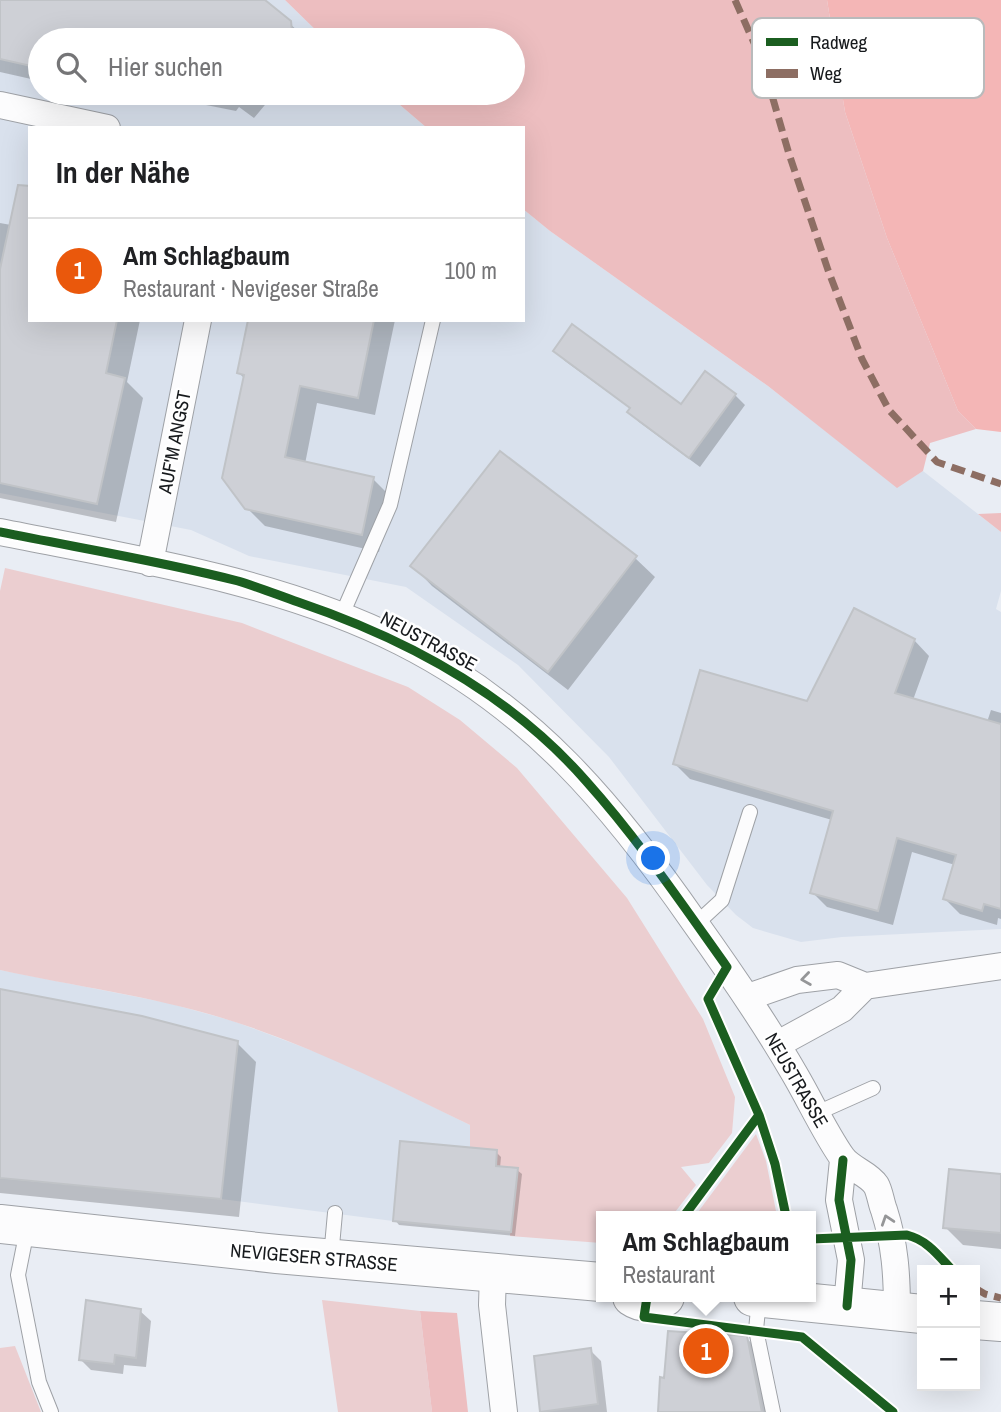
<!DOCTYPE html>
<html lang="de">
<head>
<meta charset="utf-8">
<style>
	:root { --surface:#fff; --page:#f2f2f2; --text:#202124; --muted:#757577; --line:#e0e0e0; --accent:#ea580c }
	body { margin:0; font-family:"Archivo Narrow",sans-serif; background:var(--page); color:var(--text) }
	.controls { position:absolute; right:21px; bottom:21px; display:grid; overflow:hidden; border-radius:0px; box-shadow:0 7px 28px #0002 }
	.controls button { width:63px; height:63px; display:grid; place-items:center; padding:0; border:0; border-bottom:2px solid var(--line); background:var(--surface); color:var(--text); font:35px sans-serif }
	.you { position:absolute; left:654px; top:859px; width:24px; height:24px; margin:-18px; border:5px solid #fff; border-radius:50%; background:#1a73e8; box-shadow:0 0 0 10px #1a73e833 }
	.badge { display:grid; place-items:center; width:46px; height:46px; border-radius:50%; background:var(--accent); color:#fff; font-size:23px; font-weight:700 }
	.pin { position:absolute; translate:-50% -50%; border:4px solid #fff; box-shadow:0 2px 7px #0006 }
	.popup { position:absolute; left:596px; top:1211px; width:220px; height:91px; box-sizing:border-box; display:grid; place-content:center; border-radius:0px; background:var(--surface); filter:drop-shadow(0 2px 5px #0005); font-size:23px; white-space:nowrap; color:var(--muted) }
	.popup b { font-size:26px; color:var(--text) }
	.popup::after { content:''; position:absolute; left:50%; top:100%; margin-left:-14px; border:14px solid transparent; border-top-color:var(--surface) }
	.list { margin:0; padding:0; list-style:none }
	h2 { display:flex; justify-content:space-between; align-items:center; height:91px; margin:0; padding:0 28px; font-size:30px }
	h2 small { font-size:23px; font-weight:400; color:var(--muted) }
	.list li { display:grid; grid-template-columns:46px 1fr auto; gap:21px; align-items:center; box-sizing:border-box; height:105px; padding:0 28px; border-top:2px solid var(--line) }
	.list b { display:block; font-size:26px; white-space:nowrap }
	.list p { margin:0; font-size:23px; white-space:nowrap; color:var(--muted) }
	.list em { font-size:23px; font-style:normal; color:var(--muted) }
	.icon { flex:none; width:38px; height:38px; fill:none; stroke:currentColor; stroke-width:2; stroke-linecap:round; stroke-linejoin:round }
	.map { position:relative; flex:none; width:1001px; height:1412px; overflow:hidden }
	.search { position:absolute; background:var(--surface); box-shadow:0 7px 28px #0002; left:28px; top:28px; width:497px; height:77px; display:flex; align-items:center; gap:18px; box-sizing:border-box; padding:0 24px; border-radius:38px; color:var(--muted); font-size:26px }
	.panel { position:absolute; background:var(--surface); box-shadow:0 7px 28px #0002; left:28px; top:126px; width:497px; height:196px; border-radius:0px }
	.map>svg:first-child { display:block }
</style>
</head>
<body>
<div class="map">
<svg width="1001" height="1412" viewBox="0 0 1001 1412">
	<rect width="100%" height="100%" fill="#e9edf4"/>
	<path fill="#d9e1ed" d="M0,0H285L326,40H40V93H386L427,128H30V320H523V209L550,231L768,386L897,487L923,471L1001,532V591L996,609L1001,612V929L842,937L801,942L753,928L736,915L707,885L609,757L518,665L406,587L249,556L191,530L0,493Z
		M0,970L168,1003L233,1021L340,1061L470,1125L518,1168L511,1232L393,1221L221,1199L0,1179Z"/>
	<path fill="#ebced0" d="M5,568L242,623L408,687L460,720L517,768L627,898L703,1019L735,1097L732,1133L709,1163L681,1167L696,1185L672,1216H601V1243L510,1236L518,1168L496,1166L497,1150L470,1147V1125C392,1087 318,1049 235,1022C159,997 78,987 0,970V591Z
		M756,1134L766,1161L777,1216H695Z
		M322,1300L420,1311L432,1412H338Z
		M15,1346L41,1412H0V1348Z"/>
	<path fill="#edbec0" d="M285,0H827L845,112L887,238L958,411L976,429L930,443L923,471L897,488L768,386L550,231L523,209V128H427L386,93H513V40H326Z
		M1001,513V532L978,514Z
		M420,1311L457,1313L468,1412H432Z"/>
	<path fill="#f4b6b6" d="M827,0H1001V432L976,429L958,411L887,238L845,112Z"/>
	<path fill="#0003" d="M0,0H263L308,40H40V81L0,72Z
		M170,93H275L254,118L239,107L236,111L176,99Z
		M0,223L11,225L30,320H140L127,382L143,398L116,522L0,498Z
		M250,320H395L375,415L317,403L305,464L373,479L391,497L379,552L265,526L247,508L245,379L239,373Z
		M555,350L681,407L735,395L745,405L700,467L639,422L629,412L631,409L565,361Z
		M635,558L655,577L568,690L432,586L413,566Z
		M914,640L929,656L913,700L987,722L991,710L1001,713V919L998,918L997,925L960,914L945,899L955,865L912,852L893,925L827,907L812,892L832,820L690,779L675,764L808,703Z
		M0,991L237,1043L256,1062L239,1217L0,1193Z
		M496,1152L501,1157L500,1168L517,1170L522,1174L515,1236L399,1225L395,1220Z
		M1001,1176V1249L963,1245L945,1227Z
		M140,1311L151,1321L146,1367L124,1365L123,1374L91,1370L81,1360Z
		M746,1338L760,1351L772,1412H660L666,1380Z
		M590,1350L601,1361L607,1412H543Z"/>
	<path fill="#ced0d6" stroke="#c0c3c7" stroke-width="2" d="M0,0H265L291,21L292,31L285,40H40V68L0,59Z
		M18,185L30,186V320H117L106,373L125,378L97,504L0,483V269Z
		M248,320H374L358,398L300,386L285,457L374,477L362,535L245,509L222,478L244,375L237,373Z
		M572,324L681,404L705,371L736,394L689,458L627,412L630,408L553,351Z
		M500,451L637,556L548,672L410,566Z
		M854,608L915,639L895,693L1001,724V909L984,904L982,911L943,899L956,855L897,838L878,911L810,893L833,811L673,764L700,670L807,701Z
		M0,989L142,1016L238,1041L221,1199L0,1178Z
		M400,1141L497,1150L496,1166L518,1168L511,1232L393,1221Z
		M949,1169L1001,1174V1233L943,1228Z
		M86,1300L141,1309L136,1358L115,1355L114,1364L79,1360Z
		M668,1331L747,1336L762,1412H658L660,1377L664,1378Z
		M591,1348L598,1404L540,1412L534,1356Z"/>
	<g fill="none" stroke-linecap="round" stroke-linejoin="round">
		<g stroke="#9ea1a6" stroke-width="16">
			<path id="lane" d="M341,617L390,505L433,320
				M696,924L722,900L750,812
				M817,1113L873,1088
				M27,1230L18,1275L39,1382L51,1412
				M331,1257L335,1213
				M759,1299L756,1330L773,1412"/>
		</g>
		<g stroke="#9ea1a6" stroke-width="28">
			<path id="street" d="M0,105L107,128
				M0,532C135,559 277,580 401,642C532,708 613,805 695,923C730,972 764,1021 794,1073C810,1100 824,1131 842,1157C850,1169 868,1173 876,1185C880,1192 881,1203 884,1210C895,1244 897,1275 897,1311
				M150,563L198,320
				M748,997L797,980L838,975L865,986L1001,966
				M778,1044L842,1009L865,986
				M843,1160L839,1200L851,1260L847,1306
				M493,1273L492,1305L504,1412"/>
		</g>
		<g stroke="#9ea1a6" stroke-width="40">
			<path id="secondary" d="M0,1224L277,1254L601,1282
				M632,1297C642,1304 655,1303 665,1297
				M753,1297L922,1314
				M975,1320L1001,1322"/>
		</g>
		<use href="#lane" stroke="#fcfcfd" stroke-width="14"/>
		<use href="#street" stroke="#fcfcfd" stroke-width="26"/>
		<use href="#secondary" stroke="#fcfcfd" stroke-width="38"/>
		<path stroke="#8d6e63" stroke-width="7" stroke-dasharray="14 7" stroke-linecap="butt" d="M735,0L762,61L789,154L828,270L862,359L889,410L937,462L1001,484
			M975,1288L985,1294L1001,1298"/>
		<g stroke="#fff" stroke-width="13">
			<path id="cycleway" d="M0,532C79,548 160,561 238,581C258,587 278,595 298,602C407,639 510,694 586,781C638,839 682,904 727,967L708,999L759,1115L775,1164L786,1216
				M843,1160L839,1200L851,1260L847,1306
				M684,1216L759,1115
				M811,1239L907,1235C927,1240 938,1255 952,1270
				M647,1297L644,1317L802,1337L893,1412"/>
		</g>
		<use href="#cycleway" stroke="#1b5e20" stroke-width="9"/>
	</g>
	<defs><path id="oneway-chevron" d="M-2-3.5L2.5 0L-2 3.5" fill="none" stroke-width="1.6" stroke-linecap="round" stroke-linejoin="round" transform="scale(1.75)"/></defs>
	<g stroke="#959698">
		<use href="#oneway-chevron" transform="translate(806 979) rotate(172)"/>
		<use href="#oneway-chevron" transform="translate(887 1220) rotate(-108)"/>
	</g>
	<g text-anchor="middle" stroke-width="5" stroke-linejoin="round" paint-order="stroke">
		<g font-size="19" fill="#171a1d" stroke="#fff">
			<text transform="translate(174 442) rotate(-79)" y="7">AUF'M ANGST</text>
			<text transform="translate(429 641) rotate(28)" y="7">NEUSTRASSE</text>
			<text transform="translate(797 1080) rotate(60)" y="7">NEUSTRASSE</text>
			<text transform="translate(314 1257) rotate(5)" y="7">NEVIGESER STRASSE</text>
		</g>
	</g>
	<rect x="752" y="18" width="232" height="80" rx="10" fill="#fff" stroke="#b9babb" stroke-width="2"/>
	<rect x="766" y="38" width="32" height="8" fill="#1b5e20"/>
	<rect x="766" y="69" width="32" height="9" fill="#8d6e63"/>
	<g font-size="19" fill="#171a1d">
		<text x="810" y="49">Radweg</text>
		<text x="810" y="80">Weg</text>
	</g>
</svg>
<div class="controls">
<button>+</button>
<button>−</button>
</div>
<div class="you"></div>
<div class="pin badge" style="left:706px;top:1351px">1</div>
<div class="popup"><b>Am Schlagbaum</b>Restaurant</div>
<div class="search"><svg class="icon" aria-label="search" viewBox="0 0 24 24"><circle cx="10" cy="10" r="6"/><path d="M15 15l6 6"/></svg>Hier suchen</div>
<section class="panel">
<h2>In der Nähe<small></small></h2>
<ul class="list">
<li><span class="badge">1</span><div><b>Am Schlagbaum</b><p>Restaurant · Nevigeser Straße</p></div><em>100 m</em></li>
</ul>
</section>
</div>
</body>
</html>
